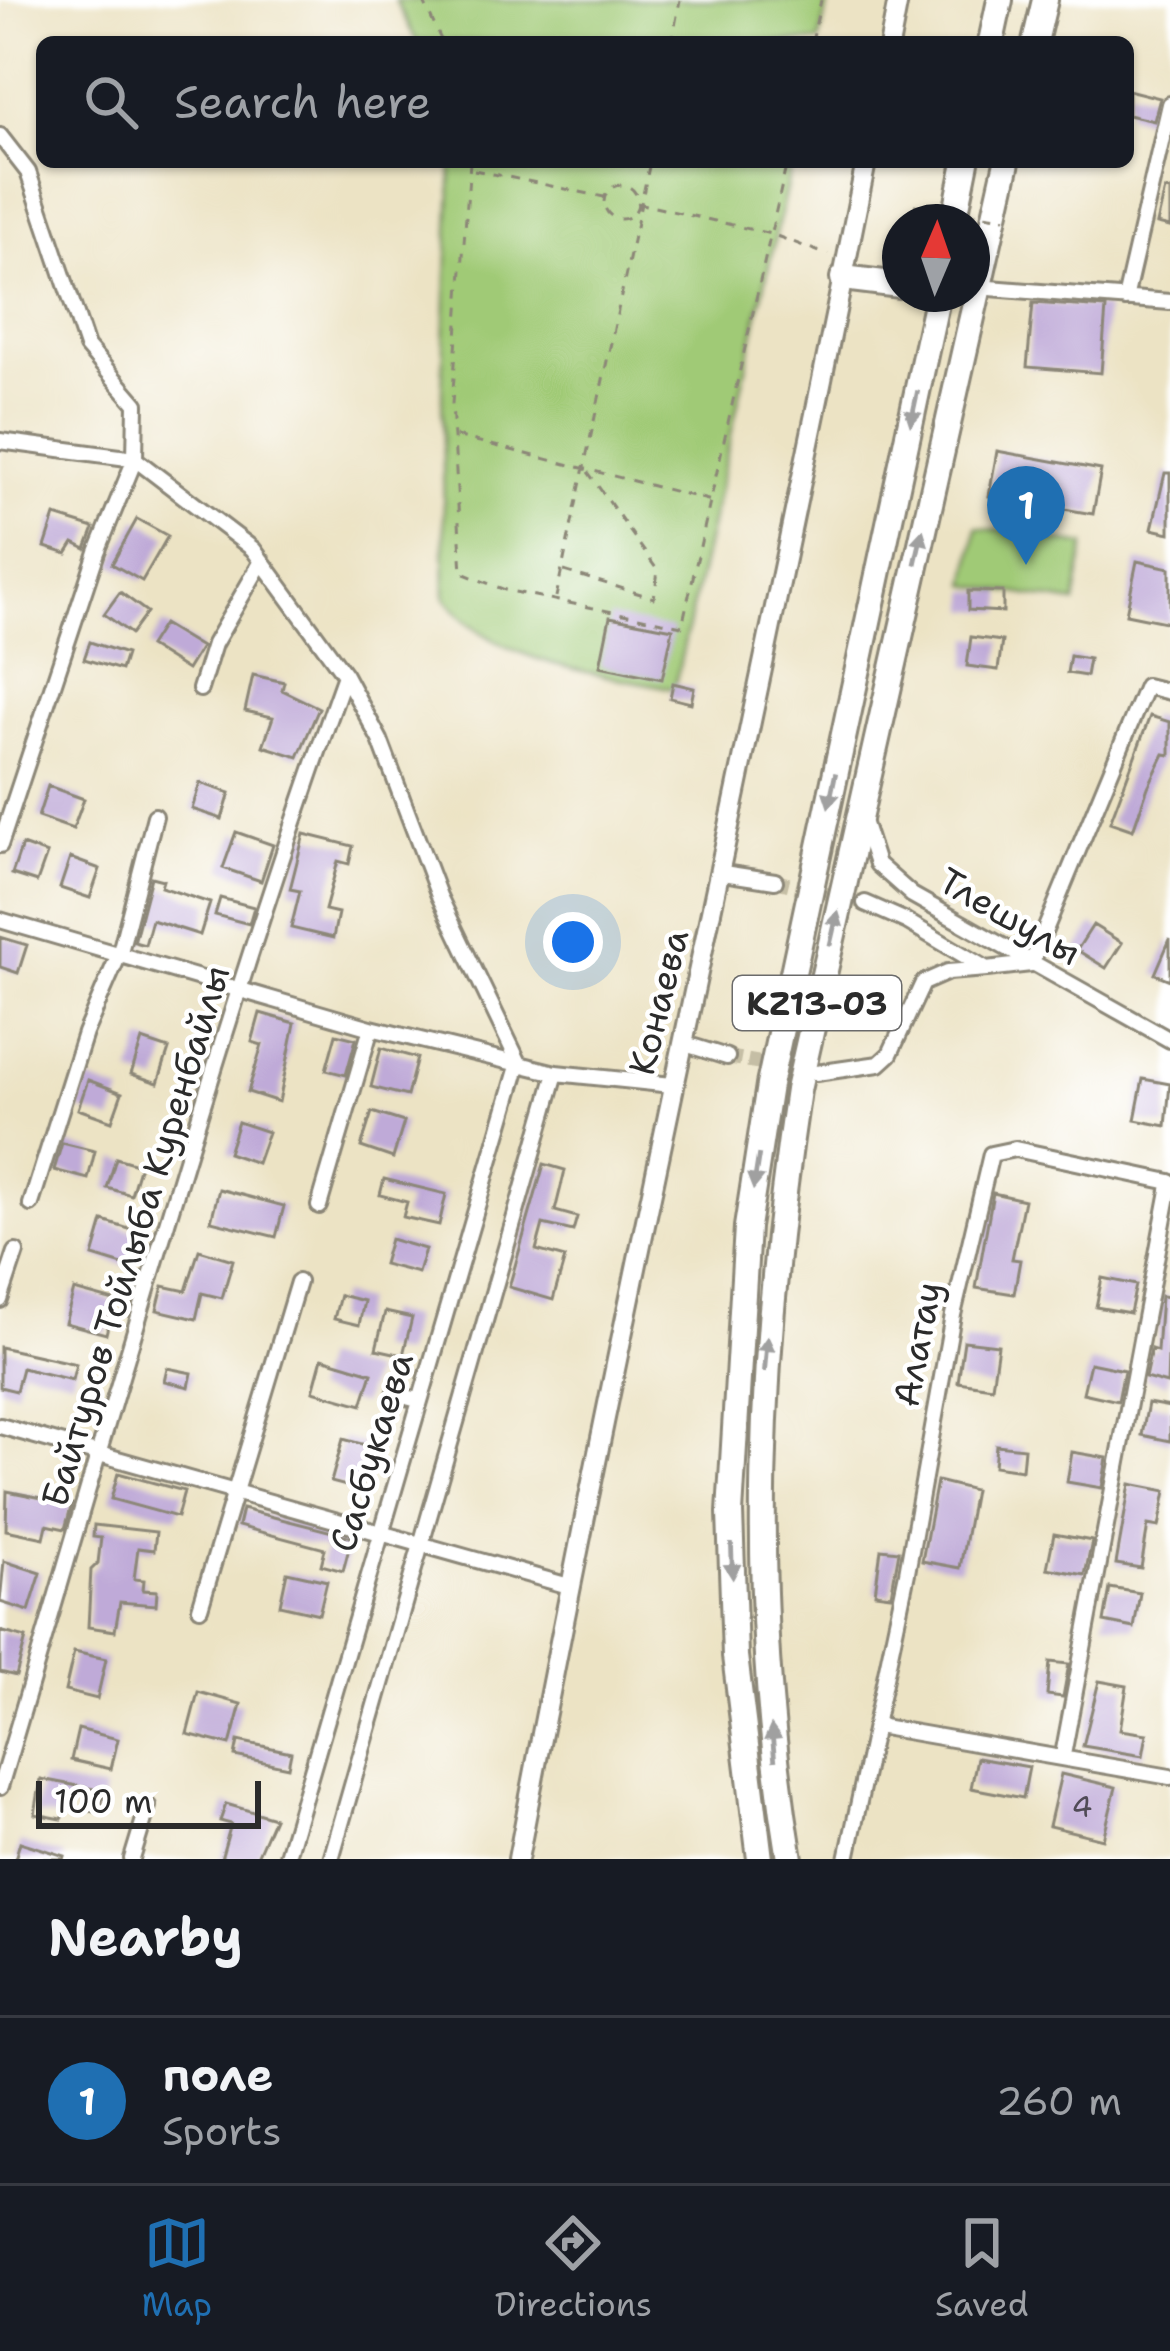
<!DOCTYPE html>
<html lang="en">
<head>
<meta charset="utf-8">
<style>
	:root { --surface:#171b24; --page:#20242c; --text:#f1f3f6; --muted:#9ea1a6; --line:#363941; --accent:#1f6fb2 }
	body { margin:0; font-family:"Shantell Sans",sans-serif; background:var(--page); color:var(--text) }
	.compass { position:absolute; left:882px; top:204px; width:108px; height:108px; border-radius:50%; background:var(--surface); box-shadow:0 3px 9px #0004; rotate:2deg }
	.scale { position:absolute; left:36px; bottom:30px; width:225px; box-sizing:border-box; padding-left:12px; border:6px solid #2b2b2b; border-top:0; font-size:33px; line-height:42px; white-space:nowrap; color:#2b2b2b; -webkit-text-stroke:9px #fff; paint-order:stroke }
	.you { position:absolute; left:573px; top:942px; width:42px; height:42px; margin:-30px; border:9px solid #fff; border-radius:50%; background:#1a73e8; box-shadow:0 0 0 18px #1a73e833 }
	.badge { display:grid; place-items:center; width:78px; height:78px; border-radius:50%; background:var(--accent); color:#fff; font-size:39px; font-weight:700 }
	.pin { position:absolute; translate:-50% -99px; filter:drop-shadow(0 3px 6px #0008) }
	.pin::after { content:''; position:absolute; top:63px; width:42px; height:36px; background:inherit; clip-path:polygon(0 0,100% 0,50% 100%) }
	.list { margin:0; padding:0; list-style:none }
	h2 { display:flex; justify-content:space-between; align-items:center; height:156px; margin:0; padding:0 48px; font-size:51px }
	h2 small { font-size:39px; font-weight:400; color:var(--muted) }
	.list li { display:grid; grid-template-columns:78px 1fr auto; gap:36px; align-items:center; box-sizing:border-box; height:168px; padding:0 48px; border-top:3px solid var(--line) }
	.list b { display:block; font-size:45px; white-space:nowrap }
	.list p { margin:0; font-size:39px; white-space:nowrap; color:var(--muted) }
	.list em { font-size:39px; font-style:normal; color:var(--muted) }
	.icon { flex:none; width:66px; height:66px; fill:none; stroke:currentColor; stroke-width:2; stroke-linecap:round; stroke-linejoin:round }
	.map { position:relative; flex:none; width:1170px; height:1859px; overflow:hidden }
	.search { position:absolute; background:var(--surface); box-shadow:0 3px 9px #0004; left:36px; right:36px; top:36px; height:132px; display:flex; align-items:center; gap:30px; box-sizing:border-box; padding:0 42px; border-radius:18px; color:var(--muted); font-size:45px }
	.sheet { height:324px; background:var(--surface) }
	nav { display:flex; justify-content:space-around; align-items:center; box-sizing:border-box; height:168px; border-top:3px solid var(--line); background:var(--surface); font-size:33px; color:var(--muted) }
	nav a { display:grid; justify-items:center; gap:6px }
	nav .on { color:var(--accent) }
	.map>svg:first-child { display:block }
</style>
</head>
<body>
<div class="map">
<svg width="1170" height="1859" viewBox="0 0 1170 1859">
	<rect width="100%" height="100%" fill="#fff"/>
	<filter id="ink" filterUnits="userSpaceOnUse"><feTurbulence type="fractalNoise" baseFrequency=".00833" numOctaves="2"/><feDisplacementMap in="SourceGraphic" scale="24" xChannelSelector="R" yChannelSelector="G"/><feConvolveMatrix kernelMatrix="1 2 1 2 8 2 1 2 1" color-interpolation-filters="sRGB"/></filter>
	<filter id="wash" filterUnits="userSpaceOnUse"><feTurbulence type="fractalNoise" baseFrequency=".004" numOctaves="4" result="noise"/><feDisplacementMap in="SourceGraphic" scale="48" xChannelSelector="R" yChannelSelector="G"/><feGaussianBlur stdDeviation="2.7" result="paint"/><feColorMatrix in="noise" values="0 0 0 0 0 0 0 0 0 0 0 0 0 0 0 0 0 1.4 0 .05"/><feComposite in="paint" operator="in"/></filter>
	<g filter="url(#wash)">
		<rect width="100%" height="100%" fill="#ece3c4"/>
		<path fill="#a0ca76" stroke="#667a50" stroke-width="3" d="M395,0H829L819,42H417Z
			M452,162H792L674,689C597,672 496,666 445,598L442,390Z
			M977,527L1085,545L1075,603L967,585Z"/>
		<g id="blocks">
			<path fill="#bfaad8" d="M1128,90L1160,98L1154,121L1128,115Z
				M1165,190L1170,191V227L1157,224Z
				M1033,303L1106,308L1101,373L1027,367Z
				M997,451L1101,470L1093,514L989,496Z
				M1165,473H1170V533L1152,529Z
				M55,516L94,528L86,549L74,543L67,554L45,547Z
				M137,519L168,536L142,581L112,564Z
				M1137,561L1170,568V623L1126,614Z
				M968,591L1003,592V612L968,610Z
				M120,592L147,612L131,634L104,614Z
				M610,617L673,629L662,679L600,666Z
				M163,624L201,647L187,670L149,646Z
				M971,637L1002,641L998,670L967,666Z
				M90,642L126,654L121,670L84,659Z
				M1070,656L1089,659L1086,676L1067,673Z
				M253,675L284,682L282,690L319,708L298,757L263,746L273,717L245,711Z
				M673,683L694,688L691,703L670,698Z
				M1150,716L1170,722V755L1164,754L1148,787L1133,830L1110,822Z
				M200,783L230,793L222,819L192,809Z
				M48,786L84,799L73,829L38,817Z
				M236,832L273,845L261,881L223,868Z
				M304,834L353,846L349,864L338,861L325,910L338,913L333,938L291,928L300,891L290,889Z
				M22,845L47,854L37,882L12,874Z
				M70,858L100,869L90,898L60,888Z
				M151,877L163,880L161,887L210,903L200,935L152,920L145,945L134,942Z
				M220,898L254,907L249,924L215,915Z
				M1093,925L1122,943L1106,968L1077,950Z
				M0,937L27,945L18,973L0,967Z
				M1170,939V980L1155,974Z
				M260,1013L295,1023L279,1102L248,1092L262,1045L252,1042Z
				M336,1034L356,1039L346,1075L326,1070Z
				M142,1040L169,1049L158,1083L131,1074Z
				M381,1048L417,1058L407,1096L371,1087Z
				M1143,1079L1170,1084L1166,1126L1135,1120Z
				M88,1080L122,1093L112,1121L78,1109Z
				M372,1112L404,1122L393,1158L361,1147Z
				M238,1122L268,1132L257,1163L228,1153Z
				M62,1143L95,1151L88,1179L54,1170Z
				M116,1158L140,1165L131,1195L107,1188Z
				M544,1164L565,1170L555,1211L577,1217L573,1231L543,1224L536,1250L565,1258L553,1300L509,1287Z
				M384,1179L446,1194L439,1225L403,1217L407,1202L380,1195Z
				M219,1189L284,1206L276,1237L211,1221Z
				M993,1193L1024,1200L1012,1259L1020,1260L1014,1294L976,1288Z
				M103,1221L139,1232L129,1267L93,1256Z
				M390,1239L425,1249L418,1273L383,1264Z
				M199,1250L233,1260L222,1298L202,1293L196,1319L157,1310L163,1286L186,1291Z
				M1102,1278L1136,1285L1130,1313L1096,1307Z
				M74,1290L114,1301L106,1334L65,1323Z
				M340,1295L364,1301L359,1325L334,1319Z
				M1161,1296L1170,1297L1167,1384L1145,1378L1151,1349L1157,1351Z
				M385,1312L412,1318L403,1355L376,1349Z
				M964,1341L998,1345L992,1387L958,1382Z
				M0,1347L76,1364L72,1380L22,1368L16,1391L0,1387Z
				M322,1358L372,1373L362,1405L313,1391Z
				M1090,1363L1124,1370L1118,1401L1083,1393Z
				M167,1368L192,1373L189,1387L164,1381Z
				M1148,1403L1170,1407V1441L1142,1435Z
				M343,1439L373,1447L361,1490L331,1482Z
				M996,1445L1024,1448L1022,1470L994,1466Z
				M1072,1452L1107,1458L1102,1488L1067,1482Z
				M118,1473L184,1491L177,1517L111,1499Z
				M937,1481L974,1490L960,1568L922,1561Z
				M1130,1484L1166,1491L1159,1527L1148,1525L1141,1568L1116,1564Z
				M7,1491L72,1504L65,1529L47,1525L44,1538L6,1530Z
				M242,1509L352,1537L343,1571L321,1565L325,1549L238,1526Z
				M94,1525L156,1532L154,1550L138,1548L134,1579L144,1580L143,1590L157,1591L156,1605L120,1602L115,1631L88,1627L91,1570L98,1563L101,1538L93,1537Z
				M1054,1534L1092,1541L1085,1575L1047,1568Z
				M881,1549L899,1551L891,1595L875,1593Z
				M4,1561L41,1573L29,1611L0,1602Z
				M287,1572L327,1581L319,1614L280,1605Z
				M1110,1588L1140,1593L1134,1628L1104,1622Z
				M0,1631L26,1638L16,1676L0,1672Z
				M74,1652L106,1659L97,1699L65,1691Z
				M1050,1662L1069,1664L1063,1697L1047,1695Z
				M1099,1681L1127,1686L1120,1730L1147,1734L1143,1756L1083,1746Z
				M198,1692L241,1704L230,1745L187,1734Z
				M78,1729L118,1739L111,1769L71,1760Z
				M238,1741L291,1752L288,1767L235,1756Z
				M977,1758L1029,1767L1023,1798L971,1788Z
				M1061,1774L1116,1787L1103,1839L1049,1826Z
				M41,1779L104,1791L100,1813L69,1807L62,1819L35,1814Z
				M226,1804L274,1818L256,1859H221L231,1824L220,1821Z
				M20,1842L65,1856L64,1859H15Z"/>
		</g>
	</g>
	<g filter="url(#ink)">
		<use href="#blocks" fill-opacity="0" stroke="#8c8778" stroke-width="3"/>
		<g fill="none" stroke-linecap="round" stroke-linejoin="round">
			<path stroke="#c5bea5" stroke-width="14" stroke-dasharray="14 7" stroke-linecap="butt" d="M775,881L865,903
				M727,1057L805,1071"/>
			<g stroke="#8c8778" stroke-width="20">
				<path id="street" d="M0,136L28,172L87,347L136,404L135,459L97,552L0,845
					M977,287L1170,302
					M1125,299L1170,104
					M0,441L135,459L253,549L345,675C214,1041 111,1416 0,1787
					M200,689L214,644L262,561
					M864,824L877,864L912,895L1170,1040
					M723,873L775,881
					M865,903L906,921L987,969L1031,964L1146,686L1170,692
					M0,920L371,1028L556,1073L672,1085
					M682,1043L727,1057
					M816,1073L879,1064L890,1054L923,983L948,972L987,969
					M31,1204L85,1033L120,952L155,816
					M319,1206L371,1028
					M0,1300L16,1252
					M395,1394L418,1400
					M0,1426L569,1586
					M200,1608L298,1282
					M877,1726L1170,1777
					M1063,1755L1170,1185
					M132,1859L148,1806
					M286,1859L519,1063L439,896L380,740L345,675
					M331,1859L556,1073
					M847,1859L907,1573L953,1315L991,1154L1015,1149L1170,1182"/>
			</g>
			<g stroke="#8c8778" stroke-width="24">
				<path id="secondary" d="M890,42L898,0
					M518,1859C625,1291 754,729 866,162"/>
			</g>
			<g stroke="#8c8778" stroke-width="30">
				<path id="highway" d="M991,42L1000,0
					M1035,42L1045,0
					M954,222L966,162
					M843,278L900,285
					M760,1859L735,1656L730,1513L747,1227L769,1085L938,294
					M790,1859C747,1601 759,1348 798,1090L1007,162"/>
			</g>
			<path stroke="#8c8778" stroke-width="3" stroke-dasharray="9 9" stroke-linecap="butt" d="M423,0L442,42
				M672,42L680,0
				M812,42L821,0
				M470,162L452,404L462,573L505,590L682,626L787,162
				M474,170L604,197
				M604 202a17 17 0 1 1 34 0a17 17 0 1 1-34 0Z
				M637,203L771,234L828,255
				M912,222L914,205
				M456,436L712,501
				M564,571L654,598L658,571L588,472
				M556,597L650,162"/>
			<use href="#street" stroke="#fff" stroke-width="14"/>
			<use href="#secondary" stroke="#fff" stroke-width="18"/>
			<use href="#highway" stroke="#fff" stroke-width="24"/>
			<path stroke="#8c8778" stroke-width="3" stroke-dasharray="9 9" stroke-linecap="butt" d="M914,205L1005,218"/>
		</g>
		<defs><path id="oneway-solid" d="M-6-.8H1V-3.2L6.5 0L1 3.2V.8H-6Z" transform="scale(3)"/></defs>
		<g fill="#a0a0a0">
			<use href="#oneway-solid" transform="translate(914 408) rotate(102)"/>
			<use href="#oneway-solid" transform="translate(919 547) rotate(-77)"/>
			<use href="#oneway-solid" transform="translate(832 790) rotate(102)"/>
			<use href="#oneway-solid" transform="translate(834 928) rotate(-77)"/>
			<use href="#oneway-solid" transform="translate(756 1172) rotate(99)"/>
			<use href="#oneway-solid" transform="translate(766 1354) rotate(-85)"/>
			<use href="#oneway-solid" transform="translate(732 1561) rotate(88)"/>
			<use href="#oneway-solid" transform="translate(773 1743) rotate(-96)"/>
		</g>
	</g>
	<g text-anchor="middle" stroke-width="9" stroke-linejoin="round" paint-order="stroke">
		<g font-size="30" fill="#504b56">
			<text x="1082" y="1817">4</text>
		</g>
		<rect fill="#fff" stroke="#6b6b6b" stroke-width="3" x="733" y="976" width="168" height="54" rx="9"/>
		<g font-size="33" font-weight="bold" fill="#2b2b2b">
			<text x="817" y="1015">KZ13-03</text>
		</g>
		<g font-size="36" fill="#2b2b2b" stroke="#fff">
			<text transform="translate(1010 916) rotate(30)" y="13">Тлешулы</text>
			<text transform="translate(658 1002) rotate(-76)" y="13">Конаева</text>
			<text transform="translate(135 1236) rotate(-73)" y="13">Байтуров Тойлыба Куренбайлы</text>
			<text transform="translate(917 1344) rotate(-79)" y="13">Алатау</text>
			<text transform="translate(371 1452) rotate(-73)" y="13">Сасбукаева</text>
		</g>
	</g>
</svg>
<svg class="compass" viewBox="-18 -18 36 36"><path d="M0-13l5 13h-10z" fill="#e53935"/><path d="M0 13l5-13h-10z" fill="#9ea1a6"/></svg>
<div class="scale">100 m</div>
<div class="you"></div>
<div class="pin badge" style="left:1026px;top:565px">1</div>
<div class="search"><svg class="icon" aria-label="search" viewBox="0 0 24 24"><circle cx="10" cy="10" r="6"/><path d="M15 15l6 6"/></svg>Search here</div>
</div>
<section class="sheet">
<h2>Nearby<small></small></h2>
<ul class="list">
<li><span class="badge">1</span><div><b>поле</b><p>Sports</p></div><em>260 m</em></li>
</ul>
</section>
<nav>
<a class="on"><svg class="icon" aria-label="map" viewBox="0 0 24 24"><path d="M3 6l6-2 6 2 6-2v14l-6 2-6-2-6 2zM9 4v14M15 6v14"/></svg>Map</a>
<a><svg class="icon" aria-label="directions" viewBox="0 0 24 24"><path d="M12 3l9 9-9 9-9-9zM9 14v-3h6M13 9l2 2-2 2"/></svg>Directions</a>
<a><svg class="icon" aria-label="saved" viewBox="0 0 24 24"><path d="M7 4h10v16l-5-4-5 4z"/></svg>Saved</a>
</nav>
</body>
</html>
